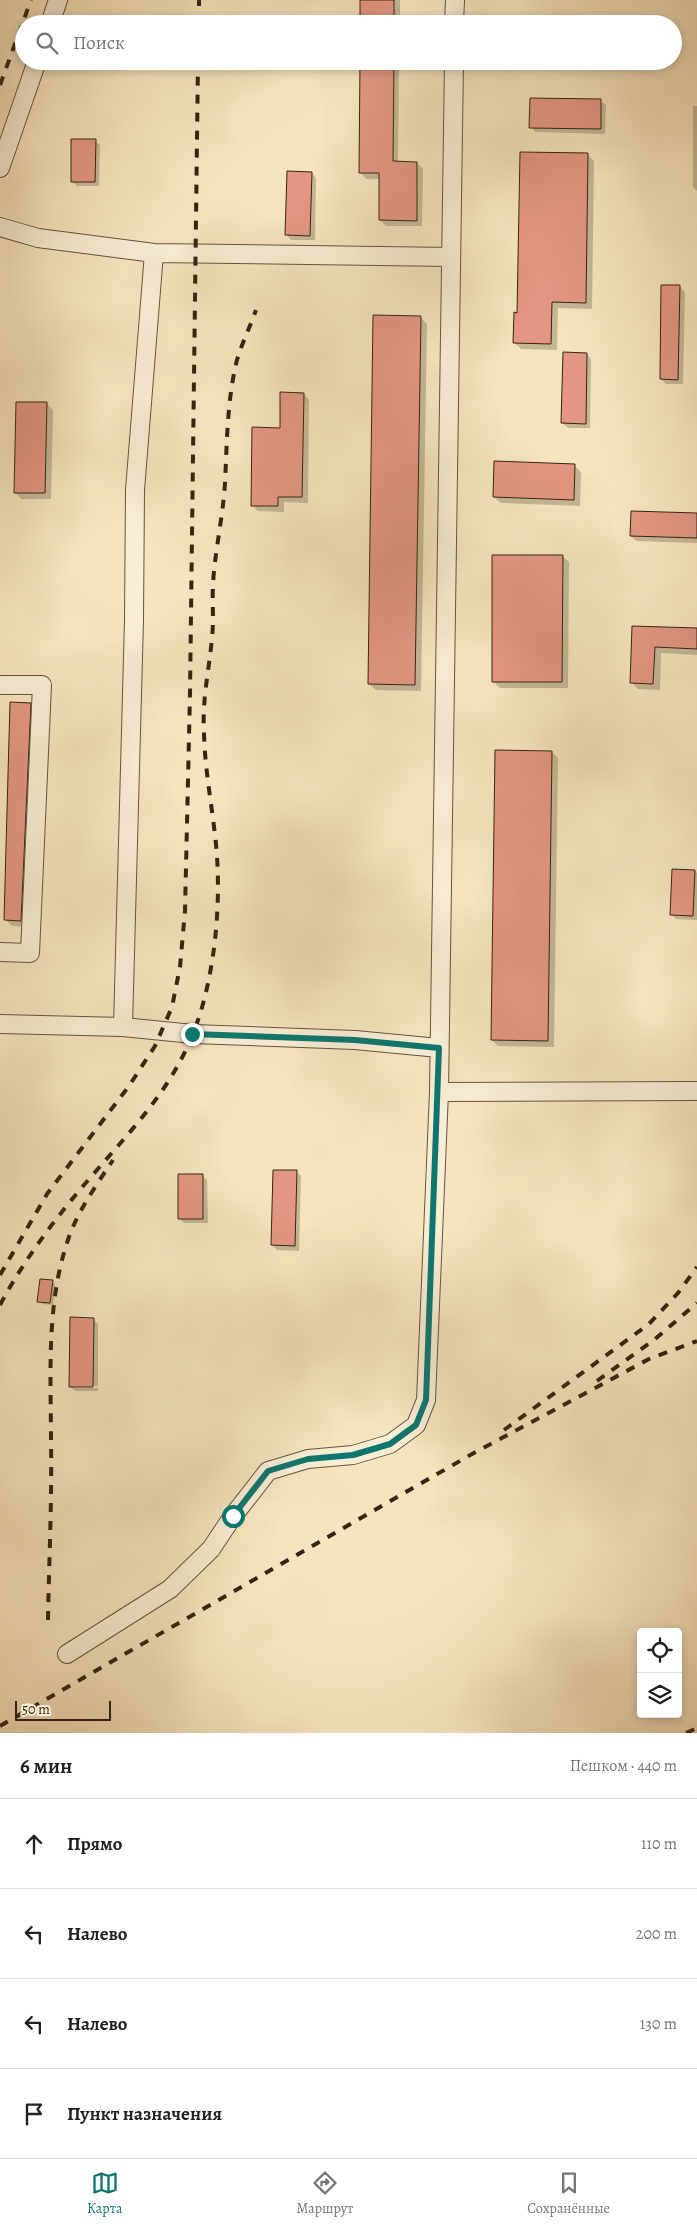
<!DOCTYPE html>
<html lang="ru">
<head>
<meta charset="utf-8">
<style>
	:root { --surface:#fff; --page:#f2f2f2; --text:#202124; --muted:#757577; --line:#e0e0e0; --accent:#0f766e }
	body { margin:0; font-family:Alegreya,serif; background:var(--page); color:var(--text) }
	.controls { position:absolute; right:15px; bottom:15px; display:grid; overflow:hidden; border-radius:5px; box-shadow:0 2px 8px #0003 }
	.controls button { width:45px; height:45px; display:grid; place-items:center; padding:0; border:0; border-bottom:1px solid var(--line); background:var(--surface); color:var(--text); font:25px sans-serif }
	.scale { position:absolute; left:15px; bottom:12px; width:96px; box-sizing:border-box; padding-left:5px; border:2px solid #362410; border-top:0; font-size:14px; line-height:18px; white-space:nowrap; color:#362410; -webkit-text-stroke:4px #f8edd5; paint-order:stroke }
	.stop { position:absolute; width:15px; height:15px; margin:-11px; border:4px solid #0f766e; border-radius:50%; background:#fff }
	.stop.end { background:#0f766e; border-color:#fff; box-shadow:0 1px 5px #0008 }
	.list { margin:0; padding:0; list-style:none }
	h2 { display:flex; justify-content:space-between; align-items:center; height:65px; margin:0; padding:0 20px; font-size:21px }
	h2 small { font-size:16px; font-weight:400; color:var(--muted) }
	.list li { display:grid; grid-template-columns:32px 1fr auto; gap:15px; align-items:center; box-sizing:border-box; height:90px; padding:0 20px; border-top:1px solid var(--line) }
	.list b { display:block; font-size:19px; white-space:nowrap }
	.list em { font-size:16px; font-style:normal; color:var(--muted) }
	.icon { flex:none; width:28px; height:28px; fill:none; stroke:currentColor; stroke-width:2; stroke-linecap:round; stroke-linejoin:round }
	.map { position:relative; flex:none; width:697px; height:1733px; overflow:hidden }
	.search { position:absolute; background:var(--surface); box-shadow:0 2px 8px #0003; left:15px; right:15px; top:15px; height:55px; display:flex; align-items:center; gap:12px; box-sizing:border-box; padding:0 18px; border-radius:28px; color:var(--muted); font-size:19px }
	.sheet { height:425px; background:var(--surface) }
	nav { display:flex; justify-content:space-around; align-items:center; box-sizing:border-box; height:70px; border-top:1px solid var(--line); background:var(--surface); font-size:14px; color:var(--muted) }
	nav a { display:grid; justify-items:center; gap:2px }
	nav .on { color:var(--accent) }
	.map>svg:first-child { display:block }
</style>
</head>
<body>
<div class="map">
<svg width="697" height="1733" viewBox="0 0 697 1733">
	<rect width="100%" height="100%" fill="#f5e4be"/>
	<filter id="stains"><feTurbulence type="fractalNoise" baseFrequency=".004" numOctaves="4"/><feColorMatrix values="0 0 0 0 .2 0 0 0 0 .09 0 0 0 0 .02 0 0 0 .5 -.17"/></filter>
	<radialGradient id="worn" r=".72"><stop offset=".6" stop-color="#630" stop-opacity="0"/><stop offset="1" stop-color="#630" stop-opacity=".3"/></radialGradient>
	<path fill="#0003" d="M362,0H400V24H361Z
		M361,61H399L398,163H417L423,169L422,226H386L380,220V179H366L360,172Z
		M601,101L606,105L605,134L535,132L531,127Z
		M693,106H697V191L693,187Z
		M95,141L100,145L99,186H77L72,181Z
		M588,155L594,161L592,309L558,308L557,350L521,349L514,342L519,314Z
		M312,173L316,178L315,240H291L287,235Z
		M680,287L685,292L683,384H666L661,379Z
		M420,317L427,324L421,691L376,690L369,684Z
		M587,354L591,359L590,428H568L563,423Z
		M304,394L309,400L308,503L284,502V512L258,511L252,505L281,429Z
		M47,404L53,410L51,499H21L15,492Z
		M574,465L581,472L580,506L501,503L494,497Z
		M697,514V543L636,541L631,536Z
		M562,556L569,562L568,688H500L493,681Z
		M633,627L697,629V655L661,653L660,690L638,689L631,682Z
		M30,704L37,711L27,927L12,926L6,920Z
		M552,752L558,758L554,1047L498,1046L492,1040Z
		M695,871L697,873V920L676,919L671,914Z
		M296,1171L301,1176L299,1251L277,1250L272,1245Z
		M202,1176L207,1180L208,1223H184L179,1218Z
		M52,1281L55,1284L53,1305L42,1304L39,1301Z
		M93,1319L98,1324V1386H74V1388H98V1391H75L70,1386Z"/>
	<path fill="#e39683" stroke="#362410" d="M360,0H394V24H360Z
		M360,61H394L393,161L417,162V221L379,220V173H359Z
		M530,98L601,99V129L529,128Z
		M71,139H96L95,182H71Z
		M520,152L588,153L586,303L552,302L551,344L513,343L514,312L517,313Z
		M287,171L312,172L310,236L285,235Z
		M661,285H680L678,380L660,379Z
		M373,315L421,316L415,685L368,684Z
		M563,352L587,353L586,424L561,423Z
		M280,392L304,393L302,497H278V506H251L252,427L280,428Z
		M16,402H47L45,493H14Z
		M494,461L575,464L574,500L493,497Z
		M631,511L697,513V538L630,536Z
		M492,555H563L562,682H492Z
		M632,626L697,628V649L655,647L653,684L630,683Z
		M10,702L31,703L21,921L4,920Z
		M495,750L552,751L548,1041L491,1040Z
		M672,869L695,870L693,916L670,915Z
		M273,1170H297L295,1246L271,1245Z
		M178,1174H203V1219H178Z
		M40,1279L53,1280L50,1303L37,1302Z
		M70,1317L94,1318L93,1387H69Z"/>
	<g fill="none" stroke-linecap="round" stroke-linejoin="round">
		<g stroke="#66543c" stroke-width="20">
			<path id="minor" d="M50,24L58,0
				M454,24L455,0
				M0,168L37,61
				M0,227L38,238L154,253L451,257
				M0,685H42L30,953L0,952
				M0,1024L123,1027L193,1034L355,1040L439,1048
				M123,1027L134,620L135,490L154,253
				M439,1092L697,1091
				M67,1654L170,1589L211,1549L233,1516L268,1471L308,1459L353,1455L390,1444L416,1425L426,1400L439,1092L454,61"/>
		</g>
		<use href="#minor" stroke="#f8edd5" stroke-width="18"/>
		<path stroke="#362410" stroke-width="4" stroke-dasharray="9 9" stroke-linecap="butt" d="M199,24V0
			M0,85L31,0
			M0,1275L47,1194L129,1086L155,1046L172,1007L180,967L185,911L190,694L198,61
			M0,1305C24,1260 56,1217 90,1178C140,1120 184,1077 204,1000C216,954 220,903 217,856C214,815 205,775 204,733C202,699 209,671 212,638C214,620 212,602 213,584C215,550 223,517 225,483C227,442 227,400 237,360C242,343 250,327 256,310
			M597,1381L654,1340L697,1303
			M504,1430L649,1324L678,1293L697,1267
			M48,1620C49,1561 52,1501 51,1442C51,1377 46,1306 67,1243C76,1213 96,1186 113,1160
			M0,1726L472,1454L649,1359L697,1341
			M686,1733L697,1728"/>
	</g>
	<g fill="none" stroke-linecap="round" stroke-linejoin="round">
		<path stroke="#0f766e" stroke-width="6" d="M192,1034L355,1040L439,1048L426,1400L416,1425L390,1444L353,1455L308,1459L268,1471L233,1516"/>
	</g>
	<rect width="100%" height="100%" filter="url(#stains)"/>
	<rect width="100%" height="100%" fill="url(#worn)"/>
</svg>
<div class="controls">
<button><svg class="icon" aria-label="locate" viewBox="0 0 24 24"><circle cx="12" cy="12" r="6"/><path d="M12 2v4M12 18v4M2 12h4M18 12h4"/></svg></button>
<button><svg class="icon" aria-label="layers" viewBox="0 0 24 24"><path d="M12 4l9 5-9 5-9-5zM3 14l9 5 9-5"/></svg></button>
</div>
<div class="scale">50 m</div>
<div class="stop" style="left:233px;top:1516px"></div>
<div class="stop end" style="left:192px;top:1034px"></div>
<div class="search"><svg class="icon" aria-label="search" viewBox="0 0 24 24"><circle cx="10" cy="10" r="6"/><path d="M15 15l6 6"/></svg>Поиск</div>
</div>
<section class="sheet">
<h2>6 мин<small>Пешком · 440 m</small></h2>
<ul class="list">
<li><svg class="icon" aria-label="ahead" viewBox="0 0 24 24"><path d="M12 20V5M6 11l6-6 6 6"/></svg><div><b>Прямо</b></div><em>110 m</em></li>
<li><svg class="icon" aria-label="left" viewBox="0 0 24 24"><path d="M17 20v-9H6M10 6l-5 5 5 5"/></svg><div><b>Налево</b></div><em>200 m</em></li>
<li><svg class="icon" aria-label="left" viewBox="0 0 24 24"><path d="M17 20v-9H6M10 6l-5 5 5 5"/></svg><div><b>Налево</b></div><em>130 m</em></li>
<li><svg class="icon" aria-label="arrive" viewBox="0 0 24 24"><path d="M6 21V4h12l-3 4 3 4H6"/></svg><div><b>Пункт назначения</b></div></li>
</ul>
</section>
<nav>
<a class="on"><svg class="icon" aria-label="map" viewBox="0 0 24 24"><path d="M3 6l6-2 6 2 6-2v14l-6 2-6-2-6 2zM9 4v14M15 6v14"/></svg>Карта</a>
<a><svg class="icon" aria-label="directions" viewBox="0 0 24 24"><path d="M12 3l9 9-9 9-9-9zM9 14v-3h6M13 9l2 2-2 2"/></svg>Маршрут</a>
<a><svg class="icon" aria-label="saved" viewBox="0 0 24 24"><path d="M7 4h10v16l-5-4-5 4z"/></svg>Сохранённые</a>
</nav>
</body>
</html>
